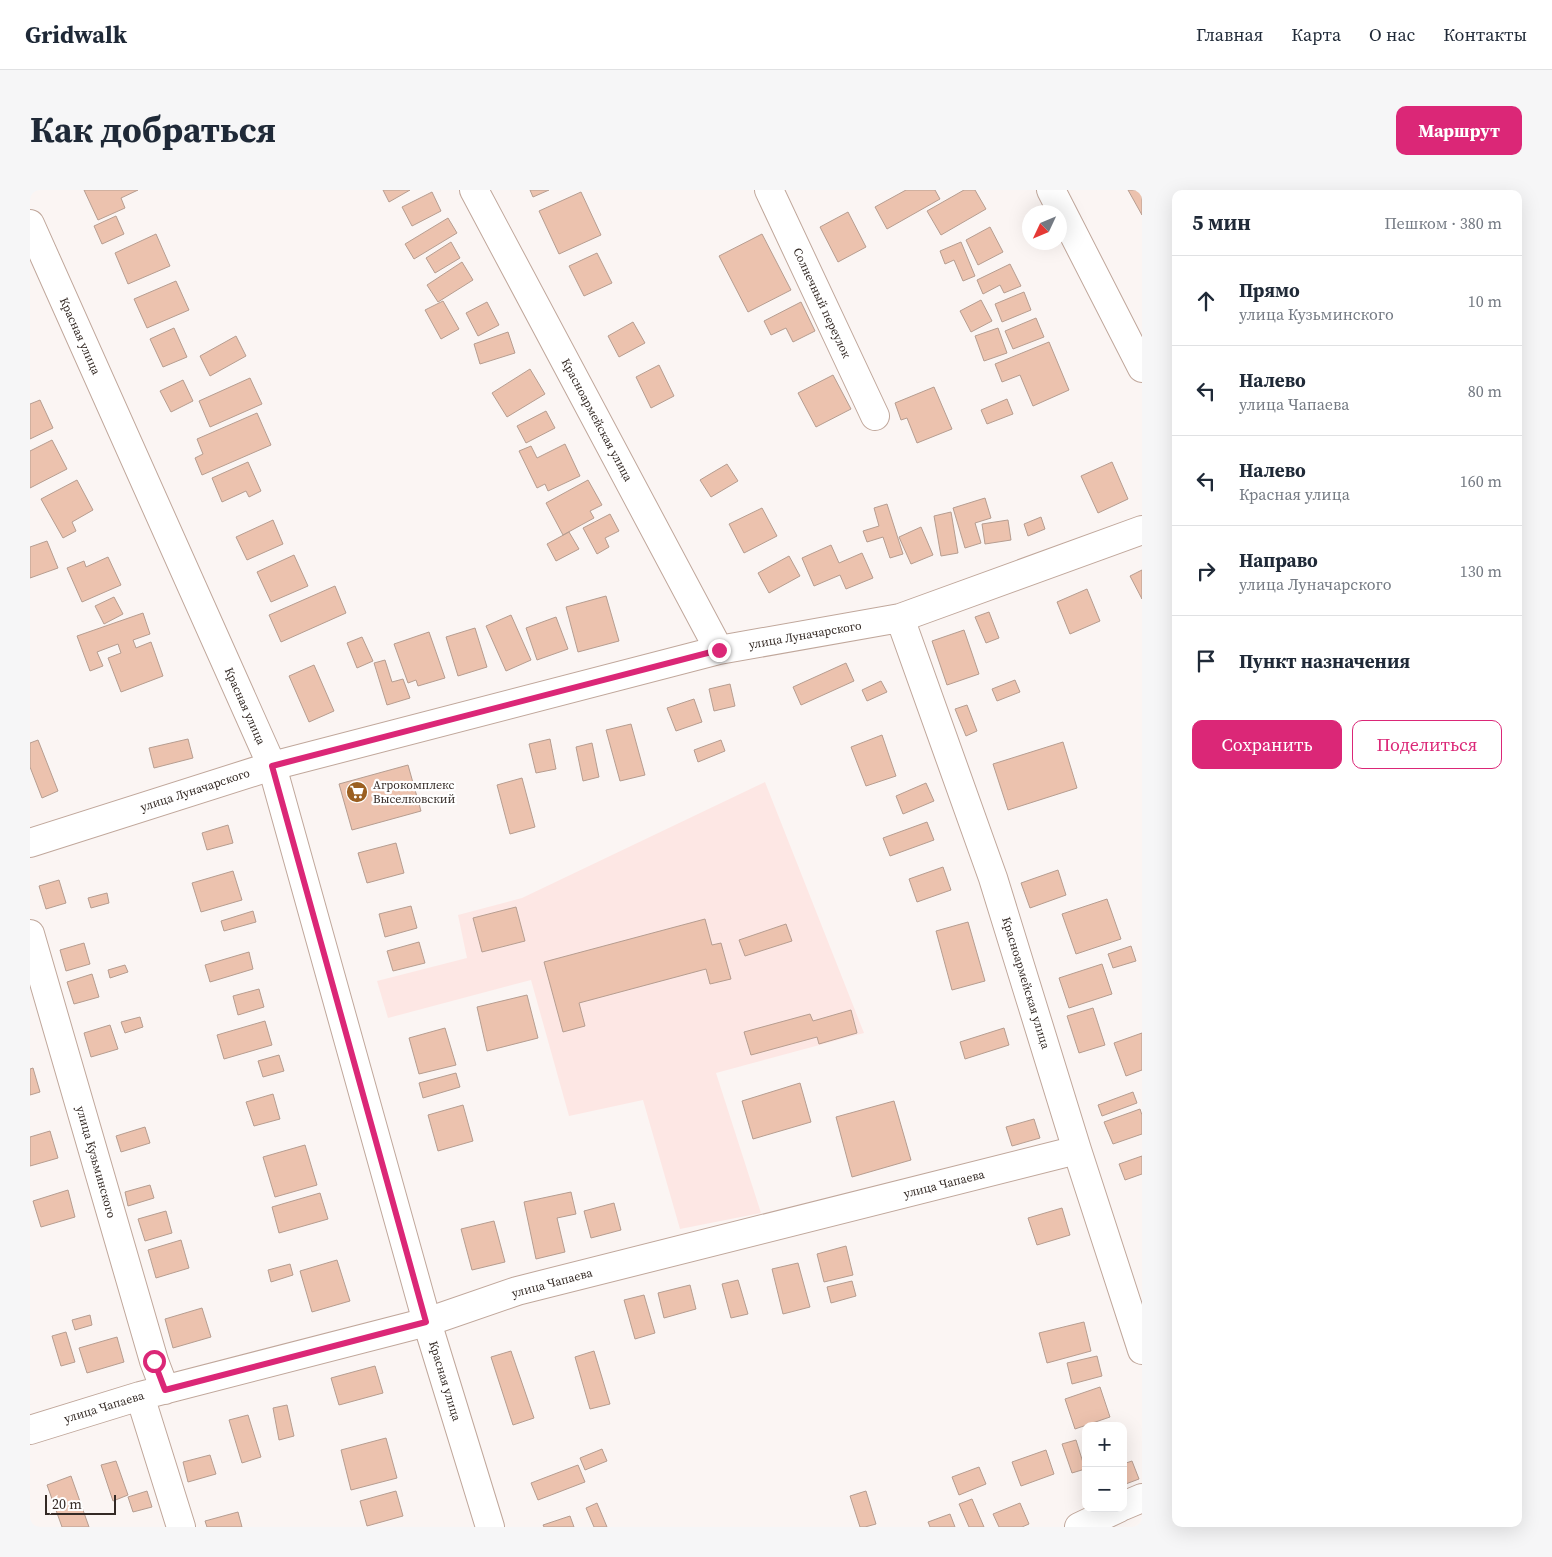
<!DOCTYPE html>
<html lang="ru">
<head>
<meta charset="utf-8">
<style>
	:root { --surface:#fff; --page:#f6f6f7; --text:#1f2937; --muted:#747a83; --line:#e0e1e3; --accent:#db2777 }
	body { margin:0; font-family:"Source Serif 4",serif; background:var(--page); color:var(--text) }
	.controls { position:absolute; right:15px; bottom:15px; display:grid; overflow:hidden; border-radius:10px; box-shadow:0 5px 20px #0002 }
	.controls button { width:45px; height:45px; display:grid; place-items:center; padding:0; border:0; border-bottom:1px solid var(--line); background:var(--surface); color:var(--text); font:25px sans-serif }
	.compass { position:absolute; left:992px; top:15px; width:45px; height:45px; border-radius:50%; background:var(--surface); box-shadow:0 5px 20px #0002; rotate:226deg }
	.scale { position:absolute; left:15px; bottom:12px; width:71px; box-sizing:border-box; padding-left:5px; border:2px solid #342a25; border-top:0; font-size:14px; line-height:18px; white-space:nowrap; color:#342a25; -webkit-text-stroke:4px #fff; paint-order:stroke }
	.stop { position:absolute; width:15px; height:15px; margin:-11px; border:4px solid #db2777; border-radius:50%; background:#fff }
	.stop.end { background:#db2777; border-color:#fff; box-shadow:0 1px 5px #0008 }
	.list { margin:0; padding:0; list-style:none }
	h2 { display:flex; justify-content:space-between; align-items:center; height:65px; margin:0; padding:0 20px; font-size:21px }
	h2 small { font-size:16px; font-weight:400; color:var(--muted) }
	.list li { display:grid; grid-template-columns:32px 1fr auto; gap:15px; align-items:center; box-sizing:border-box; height:90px; padding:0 20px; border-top:1px solid var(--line) }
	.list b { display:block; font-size:19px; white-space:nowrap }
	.list p { margin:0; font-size:16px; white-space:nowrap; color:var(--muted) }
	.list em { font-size:16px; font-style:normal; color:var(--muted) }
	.actions { display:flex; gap:10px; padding:15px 20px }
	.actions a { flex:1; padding:11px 0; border:1px solid var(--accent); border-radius:10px; text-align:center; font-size:18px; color:var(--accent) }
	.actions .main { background:var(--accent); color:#fff }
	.icon { flex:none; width:28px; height:28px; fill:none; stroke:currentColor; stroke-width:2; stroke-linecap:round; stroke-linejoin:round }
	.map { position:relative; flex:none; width:1112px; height:1337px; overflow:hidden; border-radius:10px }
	header { display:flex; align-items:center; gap:30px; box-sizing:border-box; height:70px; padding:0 25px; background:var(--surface); border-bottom:1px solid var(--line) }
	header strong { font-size:24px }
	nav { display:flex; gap:28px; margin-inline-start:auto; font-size:18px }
	.intro { display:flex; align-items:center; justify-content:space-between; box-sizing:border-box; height:120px; padding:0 30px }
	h1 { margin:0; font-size:35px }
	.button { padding:12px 22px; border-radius:10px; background:var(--accent); color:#fff; font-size:18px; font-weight:700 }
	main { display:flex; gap:30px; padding:0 30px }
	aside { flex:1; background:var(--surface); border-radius:10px; box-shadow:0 5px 20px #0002 }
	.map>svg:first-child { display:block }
</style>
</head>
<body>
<header>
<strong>Gridwalk</strong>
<nav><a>Главная</a><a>Карта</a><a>О нас</a><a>Контакты</a></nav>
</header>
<div class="intro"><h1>Как добраться</h1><a class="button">Маршрут</a></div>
<main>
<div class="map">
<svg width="1112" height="1337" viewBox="0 0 1112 1337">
	<rect width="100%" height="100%" fill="#fbf5f3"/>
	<path fill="#fde7e4" d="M735,592L834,843L686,883L731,1023L650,1039L613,910L539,926L501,790L358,828L347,791L437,768L428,725L492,708Z"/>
	<path fill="#ecc2ae" stroke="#b69d90" d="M54,0H108L91,8L95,18L68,30Z
		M353,0H380L359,12Z
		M500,0H519L503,7Z
		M876,0H905L910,9L857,39L845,17Z
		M934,0H945L956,19L911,45L897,21Z
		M1098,0H1112V25Z
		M402,2L411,21L382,36L372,17Z
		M551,2L571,45L529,64L509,21Z
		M818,22L836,57L808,72L790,37Z
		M86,26L94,44L72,54L64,36Z
		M418,28L427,43L384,69L375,54Z
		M960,37L973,62L948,75L936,50Z
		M126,44L140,76L98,94L85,63Z
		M732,44L761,100L718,122L689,66Z
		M421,52L430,68L405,83L396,68Z
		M931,52L945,86L933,91L924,70L915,74L910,61Z
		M567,63L582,93L554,106L539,76Z
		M432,72L443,90L408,112L397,95Z
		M980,74L991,96L974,103L970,95L953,104L947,90Z
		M146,91L159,120L117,138L104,109Z
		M994,102L1001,120L972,132L965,114Z
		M951,110L962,131L941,142L930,121Z
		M413,111L429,139L411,149L395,120Z
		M457,112L469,135L448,146L436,123Z
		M771,112L785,141L763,152L756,138L741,145L734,131Z
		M1006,128L1014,147L983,159L975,141Z
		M603,132L615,153L589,167L578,146Z
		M144,138L157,167L133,177L120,149Z
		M968,138L977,163L954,171L945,146Z
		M478,142L485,163L450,174L444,154Z
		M206,146L216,166L180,186L170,166Z
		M1019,152L1039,200L1003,216L990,185L972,192L965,174Z
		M629,175L644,206L621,218L606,187Z
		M500,179L515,204L477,227L462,203Z
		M803,185L821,219L786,237L768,203Z
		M220,188L232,214L180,237L169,211Z
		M153,190L163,211L141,222L130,201Z
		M904,197L922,239L887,253L877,228L871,230L865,213Z
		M977,209L983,224L957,234L951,220Z
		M10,210L23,238L0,249V214Z
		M516,221L525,238L496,253L487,236Z
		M227,223L241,255L172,285L165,268L173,264L167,249Z
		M22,250L37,279L0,298V261Z
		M535,254L550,286L518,301L515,294L507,298L489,261L501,256L507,268Z
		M218,272L231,301L219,307L216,301L192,312L182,288Z
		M1082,272L1098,309L1068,323L1051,286Z
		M697,274L708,291L681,307L670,290Z
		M47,290L63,320L42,332L46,341L33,348L11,309Z
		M558,290L572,315L560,321L564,328L533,345L516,313Z
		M955,308L961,328L945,333L951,353L935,358L923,318Z
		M857,314L873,364L860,368L853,347L837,352L833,341L849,336L844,318Z
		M732,318L747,346L714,363L699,334Z
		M921,322L928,363L911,366L904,326Z
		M580,324L589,341L575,348L579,357L567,364L553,338Z
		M1011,327L1015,339L998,346L994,334Z
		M243,330L253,354L217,370L206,347Z
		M978,330L981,350L955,354L952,334Z
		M891,337L903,365L881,374L869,347Z
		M539,342L549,359L526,371L517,354Z
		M17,351L28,378L0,388V357Z
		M801,355L809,373L832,363L843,388L816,399L810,385L784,396L772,368Z
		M264,365L278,396L241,412L227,382Z
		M759,366L770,386L739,403L728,383Z
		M78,367L91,395L52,412L37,378L54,371L56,377Z
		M1112,380V409L1100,386Z
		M305,396L316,423L251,452L239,425Z
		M1057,399L1070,431L1040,444L1027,412Z
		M576,406L589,451L548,462L536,417Z
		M84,407L93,424L74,434L65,416Z
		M959,422L969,448L956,453L945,427Z
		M113,423L120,444L103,450L106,458L121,452L133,486L91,502L78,468L91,463L88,454L67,462L73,476L60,481L47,446Z
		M481,425L501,470L476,481L456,436Z
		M526,427L538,459L507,470L496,438Z
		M445,438L457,477L428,486L416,447Z
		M934,440L949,484L917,495L902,451Z
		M399,442L415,488L388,496L386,490L378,493L364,454Z
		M332,447L343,471L327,478L317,453Z
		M355,470L362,492L373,489L380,508L357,515L344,473Z
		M816,473L824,491L771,515L763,497Z
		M284,475L304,521L279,532L259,486Z
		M985,490L990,502L967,511L962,499Z
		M851,491L857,502L837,511L832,500Z
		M700,494L705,516L684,521L679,499Z
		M664,509L672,532L646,541L637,518Z
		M937,515L947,541L936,546L925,519Z
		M601,534L615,585L590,591L576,540Z
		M852,545L866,586L836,596L821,557Z
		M158,549L163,568L124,578L119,558Z
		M520,549L526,579L506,583L499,554Z
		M8,550L28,601L12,608L0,577V553Z
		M691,550L695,561L668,572L664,560Z
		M1033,552L1047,598L978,620L963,574Z
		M562,553L569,587L553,591L546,557Z
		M378,575L391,621L322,640L309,594Z
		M492,588L505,637L480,644L467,595Z
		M896,593L904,611L873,624L866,606Z
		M897,632L904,650L860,666L853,648Z
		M198,635L203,653L177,660L172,643Z
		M366,653L374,683L337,693L328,663Z
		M913,677L921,700L887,712L879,689Z
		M1028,680L1036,705L1000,718L991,693Z
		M203,681L212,710L171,722L162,693Z
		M29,690L36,713L16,719L9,696Z
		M77,703L79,713L61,718L58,708Z
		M1077,709L1091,749L1046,764L1032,724Z
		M381,716L387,738L355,747L349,724Z
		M486,717L495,751L452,762L443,728Z
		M223,721L226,732L194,741L191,731Z
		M675,729L682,755L691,753L701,789L680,794L676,779L549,813L555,836L533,842L514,772Z
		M938,732L955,791L922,800L906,741Z
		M756,734L762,751L715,766L709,750Z
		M389,752L395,773L363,781L357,761Z
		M54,753L60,774L36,781L30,760Z
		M1101,756L1106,771L1083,778L1078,764Z
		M219,762L223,779L180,792L175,775Z
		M1072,774L1082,804L1039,818L1029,788Z
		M95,775L98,782L80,788L78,780Z
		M62,784L69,807L44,814L37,792Z
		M229,799L234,817L208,825L203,806Z
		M497,805L508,848L457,861L447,817Z
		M1063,818L1075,855L1049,863L1037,826Z
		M821,820L827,843L789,854L787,847L721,865L714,842L780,824L783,831Z
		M110,827L113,837L95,843L91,832Z
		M235,831L242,855L194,869L187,845Z
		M80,835L88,859L61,867L54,843Z
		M415,838L426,875L389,884L379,848Z
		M974,838L979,855L935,869L930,852Z
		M1112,843V880L1096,886L1084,853Z
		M249,865L254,881L233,887L228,871Z
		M3,878L10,902L0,905V879Z
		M426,883L430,897L393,908L389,893Z
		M770,893L781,932L723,949L712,911Z
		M1103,902L1107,913L1072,926L1068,915Z
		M243,904L250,929L224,936L216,912Z
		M864,911L881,970L822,987L806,927Z
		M433,915L443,951L408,961L398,925Z
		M1110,919L1112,925V944L1083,954L1074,932Z
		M1004,929L1010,948L982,956L976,937Z
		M115,937L120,953L91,962L86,946Z
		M20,941L28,968L0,976V947Z
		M275,955L287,995L245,1007L233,967Z
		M1112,966V984L1095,990L1089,974Z
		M120,995L124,1008L98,1016L95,1002Z
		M38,1000L45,1027L11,1037L3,1011Z
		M541,1002L546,1024L527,1028L535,1062L506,1069L494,1012Z
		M290,1003L298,1029L249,1043L242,1017Z
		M584,1013L591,1040L561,1048L554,1021Z
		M1032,1018L1040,1045L1007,1055L998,1028Z
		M136,1021L142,1043L115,1051L108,1029Z
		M464,1031L475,1072L442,1080L431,1039Z
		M151,1050L159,1078L126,1088L118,1060Z
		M816,1056L823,1085L794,1092L787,1064Z
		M307,1070L320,1111L282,1122L270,1081Z
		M768,1073L780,1117L753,1124L742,1079Z
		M260,1074L263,1085L241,1092L238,1080Z
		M708,1090L718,1124L701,1128L692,1094Z
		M822,1091L826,1106L801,1113L797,1097Z
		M660,1095L666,1119L634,1128L628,1103Z
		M614,1105L625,1143L605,1149L594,1110Z
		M172,1118L181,1147L143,1158L135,1129Z
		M60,1125L62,1135L45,1140L42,1130Z
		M1054,1132L1061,1161L1017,1173L1009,1143Z
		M36,1142L45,1172L31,1176L22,1146Z
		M87,1147L94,1172L57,1183L49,1158Z
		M481,1161L504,1228L483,1235L461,1167Z
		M564,1161L580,1214L560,1219L545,1167Z
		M1067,1166L1072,1186L1042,1194L1037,1173Z
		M345,1176L353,1203L309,1215L301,1188Z
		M1070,1197L1080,1227L1045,1239L1035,1209Z
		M257,1215L264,1246L249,1250L243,1218Z
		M218,1225L231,1267L212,1273L199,1230Z
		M356,1248L367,1288L321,1300L311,1260Z
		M1046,1250L1055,1279L1042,1283L1032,1254Z
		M572,1259L577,1271L555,1280L550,1268Z
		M1016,1260L1024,1284L991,1296L982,1272Z
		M180,1265L186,1284L158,1292L153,1272Z
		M86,1271L98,1305L83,1311L71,1275Z
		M1102,1271L1109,1289L1093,1295V1274Z
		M548,1275L555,1292L508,1310L501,1293Z
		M949,1277L956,1294L929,1305L922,1287Z
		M41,1286L59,1337H32L17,1295Z
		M117,1301L122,1317L103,1322L98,1307Z
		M366,1301L373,1326L337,1336L330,1311Z
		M836,1301L846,1334L835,1337H830L820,1306Z
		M942,1309L954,1337H939L929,1314Z
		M567,1313L577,1337H564L556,1318Z
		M990,1313L999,1334L992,1337H969L963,1324Z
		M208,1322L212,1337H177L175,1331Z
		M920,1324L925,1337H900L898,1332Z
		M540,1326L544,1337H514L513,1335Z"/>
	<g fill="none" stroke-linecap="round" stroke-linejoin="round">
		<g stroke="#c0a79b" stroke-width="30">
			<path id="minor" d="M444,0L689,460
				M739,0L845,226
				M1021,0L1112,178
				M870,428L963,688L1047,960L1112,1160
				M0,653L242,576L689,460L870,428L1112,340
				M0,744L124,1171L135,1200
				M110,1206L151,1337
				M0,1240L110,1206L397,1132L487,1101L1047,960
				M1093,1316L1112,1308
				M1049,1337L1089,1318"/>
		</g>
		<g stroke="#c0a79b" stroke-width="30">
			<path id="major" d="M0,34L242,576L397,1132L460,1337"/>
		</g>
		<use href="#minor" stroke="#fff" stroke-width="28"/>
		<use href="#major" stroke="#fff" stroke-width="28"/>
	</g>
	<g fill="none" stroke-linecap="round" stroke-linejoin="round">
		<path stroke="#db2777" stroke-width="6" d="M124,1171L135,1200L396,1132L242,576L689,460"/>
	</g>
	<defs>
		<g id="supermarket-disc" transform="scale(1.125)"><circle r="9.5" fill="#9b5f21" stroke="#fff"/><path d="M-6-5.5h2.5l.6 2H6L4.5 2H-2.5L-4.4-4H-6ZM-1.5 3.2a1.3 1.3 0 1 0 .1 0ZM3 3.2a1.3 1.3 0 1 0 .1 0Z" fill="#fff"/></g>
	</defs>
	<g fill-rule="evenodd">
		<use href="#supermarket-disc" x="327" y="602"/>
	</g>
	<g text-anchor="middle" stroke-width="4.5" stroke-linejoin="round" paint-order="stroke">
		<g font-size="12" fill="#342a25" stroke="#fff">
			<text transform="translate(792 113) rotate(65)" y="4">Солнечный переулок</text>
			<text transform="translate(50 146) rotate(66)" y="4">Красная улица</text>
			<text transform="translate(567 230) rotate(62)" y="4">Красноармейская улица</text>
			<text transform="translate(775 445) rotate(-10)" y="4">улица Луначарского</text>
			<text transform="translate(215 516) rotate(66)" y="4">Красная улица</text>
			<text transform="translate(165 600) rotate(-18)" y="4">улица Луначарского</text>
			<text transform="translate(996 793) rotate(73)" y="4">Красноармейская улица</text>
			<text transform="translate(66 972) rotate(74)" y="4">улица Кузьминского</text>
			<text transform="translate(914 994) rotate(-14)" y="4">улица Чапаева</text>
			<text transform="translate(522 1093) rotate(-15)" y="4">улица Чапаева</text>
			<text transform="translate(415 1191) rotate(73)" y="4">Красная улица</text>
			<text transform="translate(74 1217) rotate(-17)" y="4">улица Чапаева</text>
		</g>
		<g font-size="12" fill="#342a25" stroke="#fff" text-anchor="start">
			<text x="343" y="599">Агрокомплекс<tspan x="343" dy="14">Выселковский</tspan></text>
		</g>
	</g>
</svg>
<div class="controls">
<button>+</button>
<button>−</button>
</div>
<svg class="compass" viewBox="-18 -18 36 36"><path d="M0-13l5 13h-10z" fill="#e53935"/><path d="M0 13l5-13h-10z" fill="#747a83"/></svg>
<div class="scale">20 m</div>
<div class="stop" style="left:124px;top:1171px"></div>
<div class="stop end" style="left:689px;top:460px"></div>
</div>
<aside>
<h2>5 мин<small>Пешком · 380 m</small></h2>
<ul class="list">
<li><svg class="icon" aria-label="ahead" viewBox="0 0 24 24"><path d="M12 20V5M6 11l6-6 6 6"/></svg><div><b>Прямо</b><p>улица Кузьминского</p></div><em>10 m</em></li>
<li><svg class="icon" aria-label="left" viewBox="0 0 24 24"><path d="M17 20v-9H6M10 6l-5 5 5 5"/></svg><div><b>Налево</b><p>улица Чапаева</p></div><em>80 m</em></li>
<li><svg class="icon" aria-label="left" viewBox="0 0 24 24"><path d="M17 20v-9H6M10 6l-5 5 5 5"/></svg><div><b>Налево</b><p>Красная улица</p></div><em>160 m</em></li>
<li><svg class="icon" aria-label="right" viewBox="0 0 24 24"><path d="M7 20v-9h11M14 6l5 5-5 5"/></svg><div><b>Направо</b><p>улица Луначарского</p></div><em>130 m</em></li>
<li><svg class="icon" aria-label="arrive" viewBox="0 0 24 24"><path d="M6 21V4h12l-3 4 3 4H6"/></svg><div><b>Пункт назначения</b></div></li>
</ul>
<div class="actions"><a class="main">Сохранить</a><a>Поделиться</a></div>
</aside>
</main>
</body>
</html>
